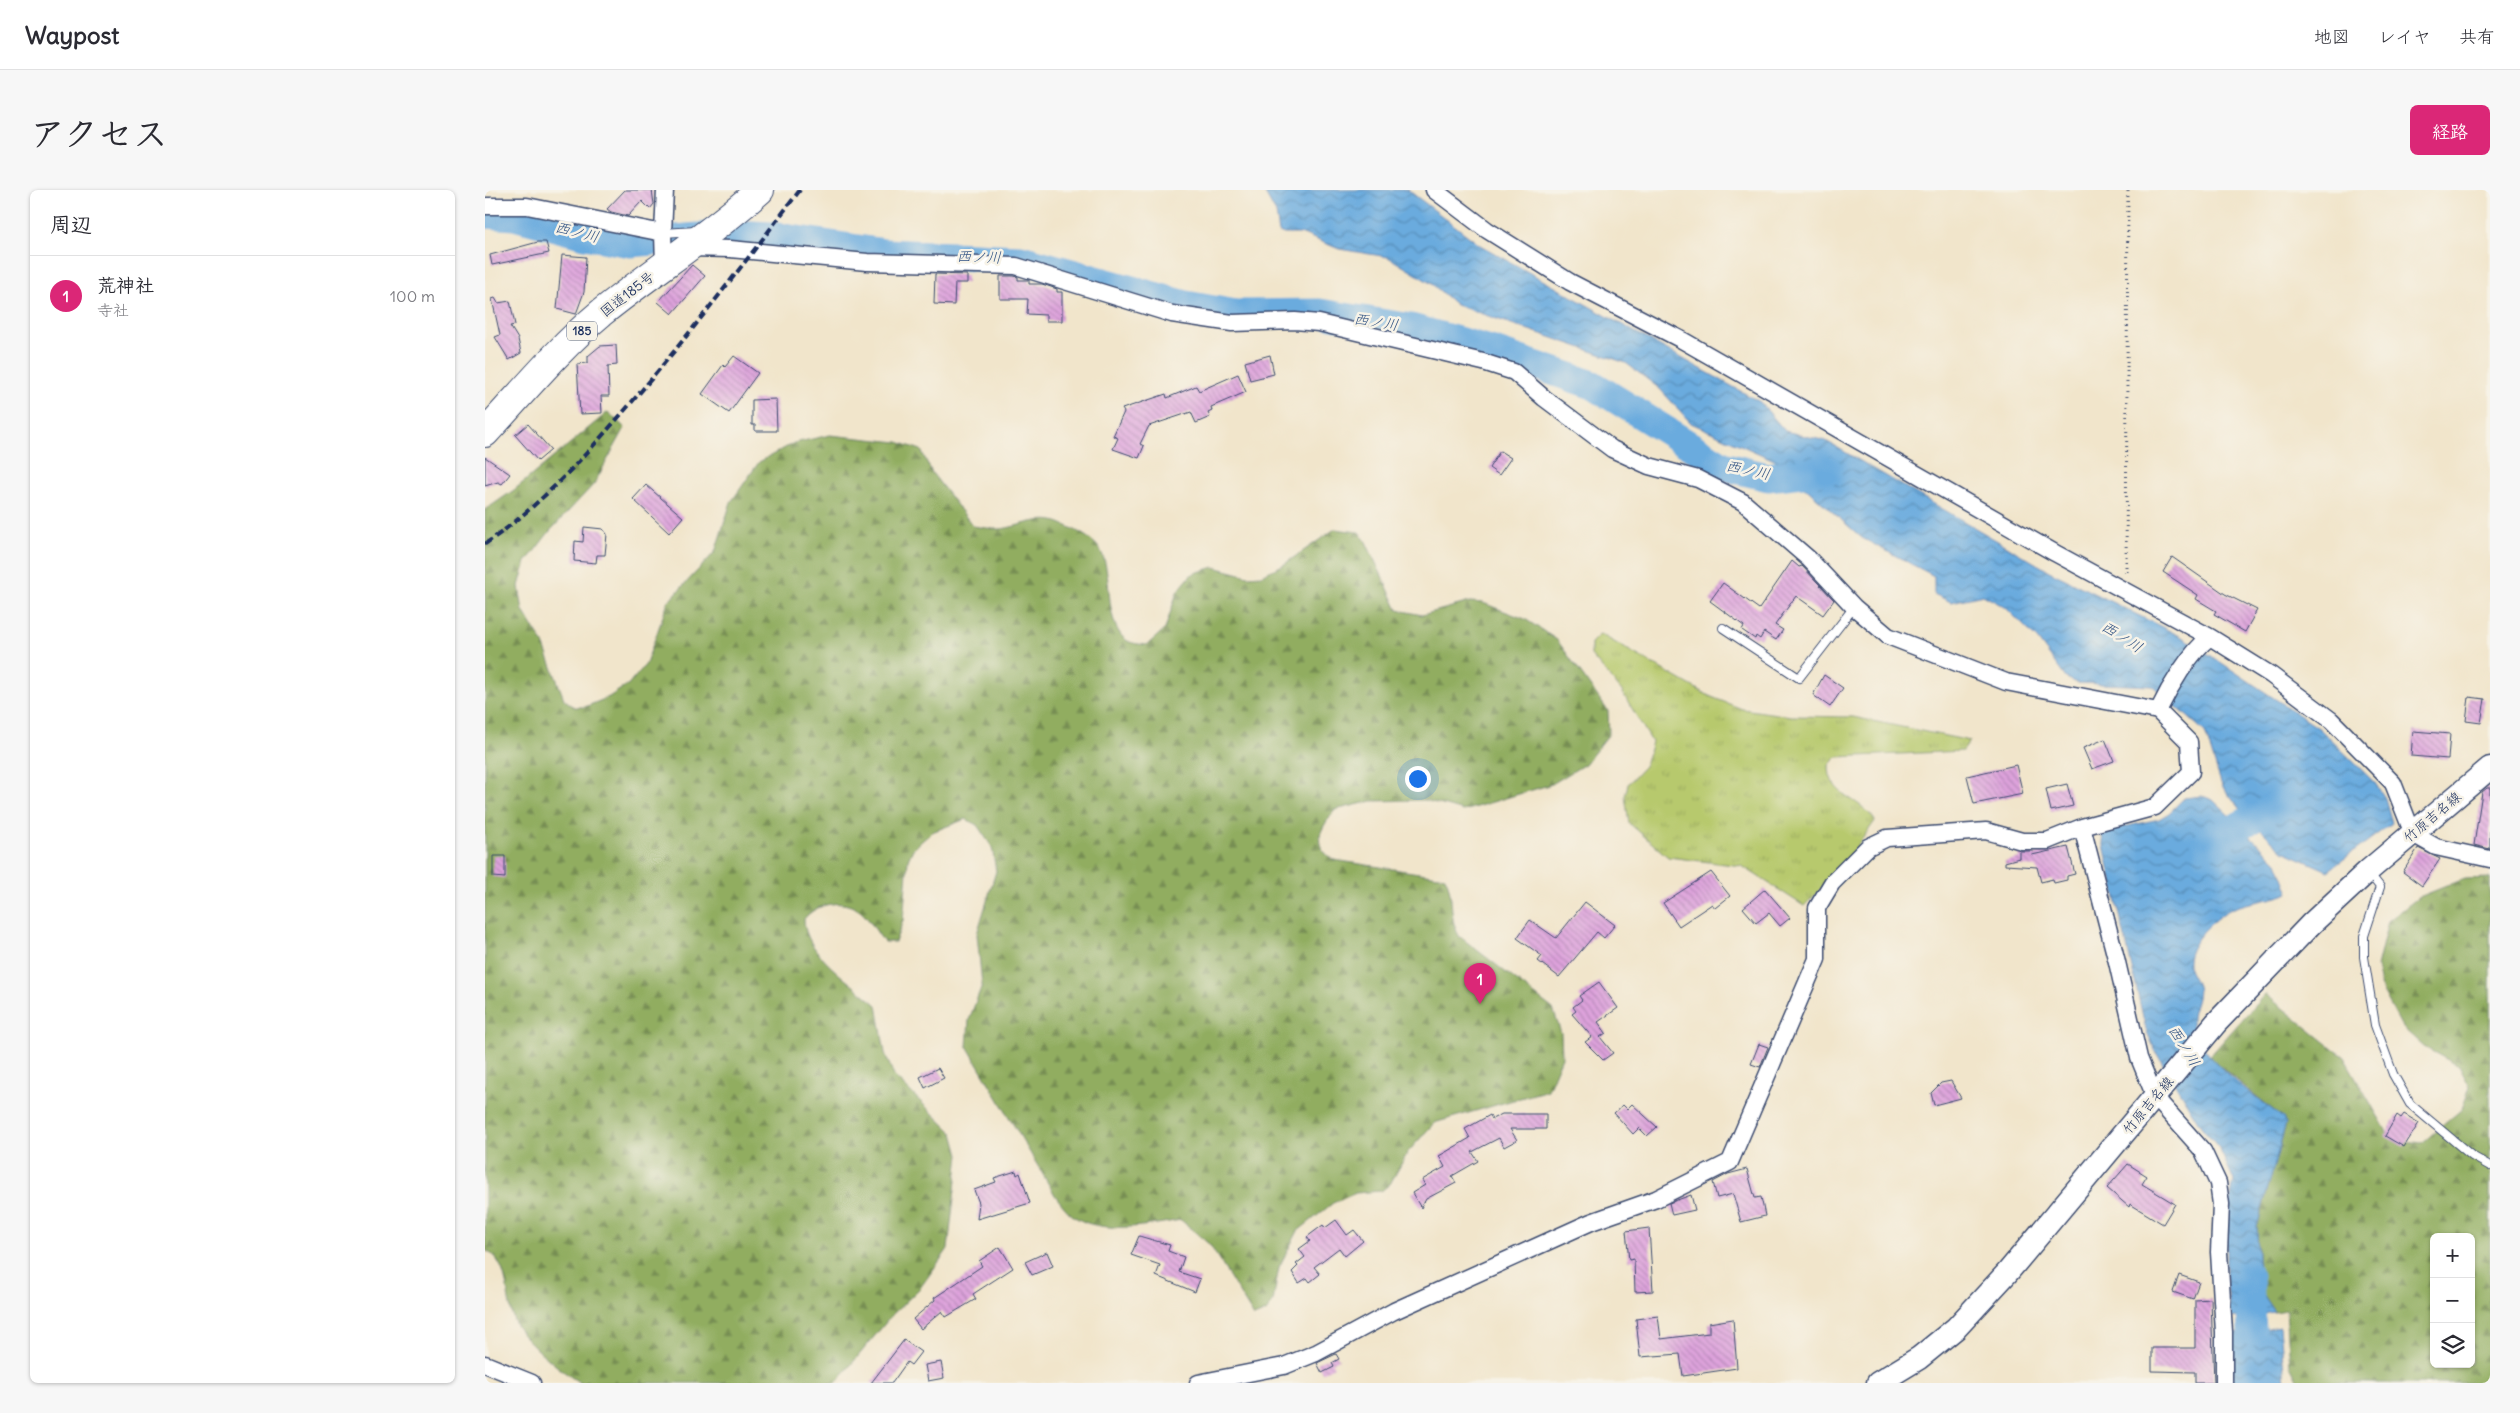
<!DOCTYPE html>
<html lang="ja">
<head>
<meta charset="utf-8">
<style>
	:root { --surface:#fff; --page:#f7f7f7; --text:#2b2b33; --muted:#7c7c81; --line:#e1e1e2; --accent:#db2777 }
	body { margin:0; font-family:Delius,"Klee One",sans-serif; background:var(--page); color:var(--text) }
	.controls { position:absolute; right:15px; bottom:15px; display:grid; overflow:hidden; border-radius:8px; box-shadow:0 1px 4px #0004 }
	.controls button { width:45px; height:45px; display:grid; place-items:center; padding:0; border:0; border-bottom:1px solid var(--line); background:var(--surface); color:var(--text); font:25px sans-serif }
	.you { position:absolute; left:932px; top:588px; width:18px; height:18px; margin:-12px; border:4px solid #fff; border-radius:50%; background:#1a73e8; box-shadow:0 0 0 8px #1a73e833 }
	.badge { display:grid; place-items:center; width:32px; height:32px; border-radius:50%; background:var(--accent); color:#fff; font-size:16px; font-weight:700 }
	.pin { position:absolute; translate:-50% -41px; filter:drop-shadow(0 1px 2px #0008) }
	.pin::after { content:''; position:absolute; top:26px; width:18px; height:15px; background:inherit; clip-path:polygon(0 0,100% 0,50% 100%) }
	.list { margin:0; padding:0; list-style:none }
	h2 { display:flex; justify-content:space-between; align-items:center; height:65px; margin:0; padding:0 20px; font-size:21px }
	h2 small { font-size:16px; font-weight:400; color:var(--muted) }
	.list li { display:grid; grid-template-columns:32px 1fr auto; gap:15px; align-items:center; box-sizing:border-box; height:80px; padding:0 20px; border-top:1px solid var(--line) }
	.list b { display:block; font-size:19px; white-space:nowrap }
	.list p { margin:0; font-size:16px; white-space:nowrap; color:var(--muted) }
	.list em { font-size:16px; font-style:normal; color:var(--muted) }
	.icon { flex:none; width:28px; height:28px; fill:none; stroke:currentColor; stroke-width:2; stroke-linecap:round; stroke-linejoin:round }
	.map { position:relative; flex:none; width:2005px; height:1193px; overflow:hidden; border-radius:8px }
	header { display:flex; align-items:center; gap:30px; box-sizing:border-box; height:70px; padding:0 25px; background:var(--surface); border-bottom:1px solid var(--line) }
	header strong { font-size:24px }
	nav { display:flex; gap:28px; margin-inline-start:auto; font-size:18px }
	.intro { display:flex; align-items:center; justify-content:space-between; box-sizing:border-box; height:120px; padding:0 30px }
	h1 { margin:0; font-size:35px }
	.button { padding:12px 22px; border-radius:8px; background:var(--accent); color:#fff; font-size:18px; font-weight:700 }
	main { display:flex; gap:30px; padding:0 30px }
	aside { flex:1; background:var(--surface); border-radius:8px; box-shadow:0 1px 4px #0004 }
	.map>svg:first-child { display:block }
</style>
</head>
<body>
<header>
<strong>Waypost</strong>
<nav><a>地図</a><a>レイヤ</a><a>共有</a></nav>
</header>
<div class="intro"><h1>アクセス</h1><a class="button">経路</a></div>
<main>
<aside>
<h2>周辺<small></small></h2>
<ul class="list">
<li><span class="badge">1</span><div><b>荒神社</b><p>寺社</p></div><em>100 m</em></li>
</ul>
</aside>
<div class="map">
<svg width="2005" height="1193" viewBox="0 0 2005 1193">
	<defs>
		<pattern id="grass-tufts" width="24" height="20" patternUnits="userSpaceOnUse" patternTransform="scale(1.25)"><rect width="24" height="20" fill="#b7c96d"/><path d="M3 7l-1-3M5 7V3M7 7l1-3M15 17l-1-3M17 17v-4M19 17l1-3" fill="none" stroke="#9dad61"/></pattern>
		<pattern id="forest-firs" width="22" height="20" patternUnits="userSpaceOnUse" patternTransform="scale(1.25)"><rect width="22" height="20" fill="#91ad60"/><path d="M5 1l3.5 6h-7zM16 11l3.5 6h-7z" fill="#768d52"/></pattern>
		<pattern id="water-waves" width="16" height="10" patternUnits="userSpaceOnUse" patternTransform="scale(1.25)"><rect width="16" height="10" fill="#6aabde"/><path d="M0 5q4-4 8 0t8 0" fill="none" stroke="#568cb7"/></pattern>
		<pattern id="building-back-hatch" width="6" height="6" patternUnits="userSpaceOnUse" patternTransform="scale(1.25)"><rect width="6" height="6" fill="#dea3dc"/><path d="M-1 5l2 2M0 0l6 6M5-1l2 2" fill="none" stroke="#b385b6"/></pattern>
	</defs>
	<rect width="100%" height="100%" fill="#f7f3e8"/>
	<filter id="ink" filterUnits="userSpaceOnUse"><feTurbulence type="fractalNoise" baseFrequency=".02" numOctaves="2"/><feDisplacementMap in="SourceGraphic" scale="10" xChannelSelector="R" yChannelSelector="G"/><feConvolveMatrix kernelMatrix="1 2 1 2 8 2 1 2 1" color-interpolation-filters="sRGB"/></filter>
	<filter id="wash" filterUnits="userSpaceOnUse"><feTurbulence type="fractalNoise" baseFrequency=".0096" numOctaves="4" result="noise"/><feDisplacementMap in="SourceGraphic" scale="20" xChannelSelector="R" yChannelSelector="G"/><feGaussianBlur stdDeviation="1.12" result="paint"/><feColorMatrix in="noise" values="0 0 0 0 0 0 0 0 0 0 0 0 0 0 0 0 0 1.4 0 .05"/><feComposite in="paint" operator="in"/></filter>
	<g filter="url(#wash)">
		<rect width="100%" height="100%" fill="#f1e5cb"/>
		<path fill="url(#grass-tufts)" stroke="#697c66" d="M1115,444L1224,506L1257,519L1306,526L1368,527L1485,551L1478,561L1352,567L1344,575C1343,607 1376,607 1390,631L1354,681L1319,716L1257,676L1183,667L1144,633L1140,606L1143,594L1160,576L1167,552L1136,500L1106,465V453Z"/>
		<path fill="url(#forest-firs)" stroke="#566e5f" fill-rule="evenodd" d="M123,222L140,238L109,294L65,341L41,372L34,396L38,421L58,453L79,509L89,517H100L124,507L145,493L161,474L183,412L230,362L246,312L274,272L309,253L345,245L413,252L436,260L447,283L488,336C496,337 506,339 515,339C534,337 556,325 575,333C587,338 606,347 614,358C629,380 618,431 640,449C645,454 655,454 662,455L680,439L692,402L707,384L729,377L763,386L776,385L798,375L850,339L874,342L881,352L913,420L937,425L985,412L998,413L1040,429L1072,450L1123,521L1124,544L1100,574L1067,594L978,621L940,610L887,611L850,620C836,639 824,654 849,670L960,687C970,706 963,727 974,746L1068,819L1076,843L1077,867L1063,900L949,933L923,962L905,994L896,1001L871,1003L848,1013L813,1041L794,1077L788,1112L781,1122L769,1127L725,1055L696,1030C666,1035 614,1046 587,1025C581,1020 575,1012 570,1005L482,856L484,830L497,795L492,744L511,681L507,657L492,635L481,629L447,642L428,659L423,670L418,731L410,752H399C392,743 384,728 375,721C357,708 332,713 319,729C319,764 367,793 392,815L400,863L409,886L468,943L474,965L463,1059L435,1098L407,1125L351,1193H96C81,1186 38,1149 31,1135C19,1111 27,1073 0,1060V320L29,300Z
			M2005,688V1193H1814L1805,1175L1801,1120L1790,1122L1774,1098L1772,1037L1801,933L1798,928L1724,867L1780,804L1859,867L1902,942L1912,950L1937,953L1977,919L1985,897L1974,876L1939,857L1917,837L1898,802L1892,777L1903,731L1934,707L1979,689ZM1949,1047H1986V1174H1949Z"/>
		<path fill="url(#water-waves)" stroke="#426d9e" d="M778,0H923L995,55L1275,212L1300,241L1341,251L1564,381L1701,449L1835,539L1890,593L1900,608L1907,633L1843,681L1798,661L1757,622L1737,596L1720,542L1668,496L1593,493L1581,488L1553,450L1520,417L1498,405L1466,412L1449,404V386L1377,348L1289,270L1206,233L1175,199L1141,173L971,115L947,94L903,67L854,59L818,44H799L794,42L791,23Z
			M1717,606L1728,610L1792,672L1804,703C1783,712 1755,711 1736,725C1723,735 1701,757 1703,775C1704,782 1710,789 1712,796C1716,810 1703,822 1708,837C1720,874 1769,904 1798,928L1801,933L1772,1037L1774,1098L1790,1122L1746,1128L1741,1088V1034L1749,990L1734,958L1715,935L1672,864L1661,840L1616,642L1674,629L1684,623L1699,608Z
			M1795,1137L1800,1193H1748V1144Z"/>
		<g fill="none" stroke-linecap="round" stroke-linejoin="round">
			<path stroke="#6aabde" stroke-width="29" d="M0,24L29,26L100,45L145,53L248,44L286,46L400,63L536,69L701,115L751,124L835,123L926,138L1009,161L1108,195L1238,276L1283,287L1343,280
				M1720,655L1799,611
				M1764,1086L1767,1141"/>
		</g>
		<g id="blocks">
			<path fill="url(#building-back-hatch)" d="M140,0H167L169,14L165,19L157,11L143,26L126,22L122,19Z
				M53,52H61L64,63L7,75L5,65Z
				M77,65L101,67L99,102L91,124L72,119Z
				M207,75L220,86L187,124L173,112Z
				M450,84L482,85V93H470L469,115L449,114Z
				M515,86H529L533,87V90H544V94H557L572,99V102H577V131H561V125L542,124L543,109H515Z
				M10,108L13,113L25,111L30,135L25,136L33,149L36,163L24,170L10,147L15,145L7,109Z
				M131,155L132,175L123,176L124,206H116L117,223L95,224L92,174L103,173V166L115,156Z
				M785,165L789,184L765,190L760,172Z
				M249,166L273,183L244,223L217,204L238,175L240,177Z
				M753,184L761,202L726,217L727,221L723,223L725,227L711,233L706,222L664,236L655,254L659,256L654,268L628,259L633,248L628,246L639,222L637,219L681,204L682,208L711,196L714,201Z
				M291,209L292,241H270V235H267V210Z
				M43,234L66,260L53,271L30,245Z
				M1015,261L1026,268L1014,285L1004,278Z
				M0,267L25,284L17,294L13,292L0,296Z
				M161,295L198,327L184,343L148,309Z
				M99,337L118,339L122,344L120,365H112L111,373L89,371L90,351L98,352Z
				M1687,367L1740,404L1772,420L1760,442L1729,424L1731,421L1711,409L1713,405L1678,382Z
				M1307,371L1314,377L1317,376L1349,410L1338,425L1311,406L1290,435L1298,440L1291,450L1279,442L1275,449L1271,446L1270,449L1257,440L1259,436L1225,411L1238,393L1274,419Z
				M1339,485L1358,498L1345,517L1328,505Z
				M1984,507L2000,509L1996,533L1981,531Z
				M1928,541L1965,544L1963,569L1926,566Z
				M1620,549L1629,571L1607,579L1598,558Z
				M1531,575L1538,604L1489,614L1482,586Z
				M1582,594L1588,616L1566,621L1561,599Z
				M2002,598H2005V659L1989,655L1997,602Z
				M1583,657L1590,684L1582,686V690L1569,693L1568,689L1556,692L1552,677L1520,675V672L1534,668V661H1548L1547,665Z
				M1933,658L1955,669L1937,696L1918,682Z
				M8,666H20V688L8,687Z
				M1226,682L1245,706L1230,718L1227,714L1194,736L1178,713Z
				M1280,699L1305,728L1295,736L1284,723L1271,733L1258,718Z
				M1100,712L1130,735L1119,748L1112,742L1074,787L1053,771L1057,766L1032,748L1045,730L1071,748Z
				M1114,792L1133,818L1113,832L1121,843L1115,847L1128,863L1118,870L1100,852L1107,847L1087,824L1091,821L1088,817L1097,810L1094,806Z
				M1274,854L1283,857L1275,877L1266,874Z
				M453,878L459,888L440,898L435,887Z
				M1466,891L1476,908L1449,915L1446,903L1456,893Z
				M1147,914L1172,937L1162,946L1154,938L1148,944L1129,923L1138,915L1142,919Z
				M1017,924H1061V939H1025L1032,950L1019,957L1014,948L987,962L993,971L967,986L971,993L941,1009L936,1018L927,1003L940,995L937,990L960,977L954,966L985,948L980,939L1005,925L1007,929Z
				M1919,924L1934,933L1919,957L1900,946L1912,925L1916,928Z
				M1643,974L1662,986L1657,994L1690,1014L1678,1034L1645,1014L1644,1017L1622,998Z
				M1262,979L1270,1008L1276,1007L1280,1026L1256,1032L1248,1004L1232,1008L1228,992L1243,984Z
				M531,981L532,985L535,983L545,1013L492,1029L494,1013L489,1000L511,992L509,988Z
				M1206,1005L1210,1020L1187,1025L1184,1013Z
				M851,1030L862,1045L869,1040L878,1051L860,1066L854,1058L829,1077L835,1084L825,1092L822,1088L814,1093L807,1082L813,1076L811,1074L820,1067L814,1059L825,1051L822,1047L838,1035L840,1038Z
				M1164,1038L1168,1101L1150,1102L1149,1069L1144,1070L1141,1041Z
				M654,1046L685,1055L683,1061L699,1067L694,1082L715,1089L710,1102L671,1086L675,1075L646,1065Z
				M515,1057L528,1078L488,1104L491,1109L461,1127L457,1121L436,1139L428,1129L450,1110L449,1108L497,1076L494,1071Z
				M562,1062L568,1076L547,1085L540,1072Z
				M1694,1085L1714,1092L1708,1109L1688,1102Z
				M1726,1109L1729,1193H1710V1182L1667,1181V1158H1710V1110Z
				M1173,1126L1176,1149L1224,1143V1133L1248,1129L1252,1178L1198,1186L1195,1164L1155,1167L1151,1129Z
				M419,1150L436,1162L426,1175L422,1172L407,1193H386Z
				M851,1164L854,1169L847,1173L849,1177L837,1183L832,1173Z
				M456,1172L459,1188L443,1191L440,1175Z"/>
		</g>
	</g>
	<g filter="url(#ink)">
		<use href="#blocks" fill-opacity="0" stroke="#3b4a6e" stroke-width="1"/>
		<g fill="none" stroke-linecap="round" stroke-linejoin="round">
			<g stroke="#3b4a6e" stroke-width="10">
				<path id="lane" d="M178,43L211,41
					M1238,438L1314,488L1369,417
					M1884,683L1895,697L1879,746V767L1890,835L1908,884L1925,914L1987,966L2005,976"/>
			</g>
			<g stroke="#3b4a6e" stroke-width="19">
				<path id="street" d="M949,0L1002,40L1085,92L1197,150L1570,363L1725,447
					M0,16H42L178,43
					M204,58L245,59L382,72L531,76L687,124L747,133L810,131L834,133L998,172L1029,182L1059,208L1127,259L1164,276L1213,289L1258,312L1324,369L1369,417L1403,446L1521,492L1673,521
					M179,75L178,43L180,0
					M1597,637L1632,772L1654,868L1670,907L1718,961L1733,993L1736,1014L1734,1062L1739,1142V1193
					M0,1174L47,1193
					M713,1193L799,1176L831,1163L909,1121L1106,1032L1171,1009L1245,972L1332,769V718L1347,693L1383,657L1402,648L1501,641L1537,651H1562L1597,637L1670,617L1706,582L1704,552L1673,521C1684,498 1705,462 1725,447L1786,485L1846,530L1908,593L1928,644L1951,657L2005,669"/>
			</g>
			<g stroke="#3b4a6e" stroke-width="25">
				<path id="secondary" d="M1393,1193L1434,1168L1471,1138L1522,1083L1731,833L1826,734L1883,681L2005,578"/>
			</g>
			<g stroke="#3b4a6e" stroke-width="30">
				<path id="highway" d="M0,243C38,202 74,158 116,123C168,81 225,45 275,0"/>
			</g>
			<path stroke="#3b4a6e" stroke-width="3" stroke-dasharray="1 4" stroke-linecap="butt" d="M1641,382L1643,0"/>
			<use href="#lane" stroke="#fff" stroke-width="8"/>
			<use href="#street" stroke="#fff" stroke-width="16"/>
			<use href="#secondary" stroke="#fff" stroke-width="22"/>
			<use href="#highway" stroke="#fff" stroke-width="28"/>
			<path stroke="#1b2f5e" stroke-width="4" stroke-dasharray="8 4" stroke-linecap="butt" d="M0,354C53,318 98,268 140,220C201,149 258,75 315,0"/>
		</g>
	</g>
	<g text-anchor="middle" stroke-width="5" stroke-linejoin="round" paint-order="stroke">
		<rect fill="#f7f3e8" stroke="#5d6a87" stroke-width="1" x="82" y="131.5" width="30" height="19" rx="4"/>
		<g font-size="12" font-weight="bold" fill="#1b2f5e">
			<text x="97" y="145">185</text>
		</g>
		<g font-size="14" fill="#1b2f5e" stroke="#f7f3e8">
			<text transform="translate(142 104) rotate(-38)" y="5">国道185号</text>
			<text transform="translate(1947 627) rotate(-40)" y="5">竹原吉名線</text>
			<text transform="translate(1663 915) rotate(-50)" y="5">竹原吉名線</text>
		</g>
		<g font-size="15" font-style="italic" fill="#335484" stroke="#f7f3e8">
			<text transform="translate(92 42) rotate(14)" y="5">西ノ川</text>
			<text transform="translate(494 67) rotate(2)" y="5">西ノ川</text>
			<text transform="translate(891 132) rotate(9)" y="5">西ノ川</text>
			<text transform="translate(1263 280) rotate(12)" y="5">西ノ川</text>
			<text transform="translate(1637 447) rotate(32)" y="5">西ノ川</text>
			<text transform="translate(1699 856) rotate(58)" y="5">西ノ川</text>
		</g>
	</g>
</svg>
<div class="controls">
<button>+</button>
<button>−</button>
<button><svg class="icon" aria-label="layers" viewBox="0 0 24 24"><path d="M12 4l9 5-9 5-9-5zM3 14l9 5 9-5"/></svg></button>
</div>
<div class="you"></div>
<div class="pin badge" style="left:995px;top:814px">1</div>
</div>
</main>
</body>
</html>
